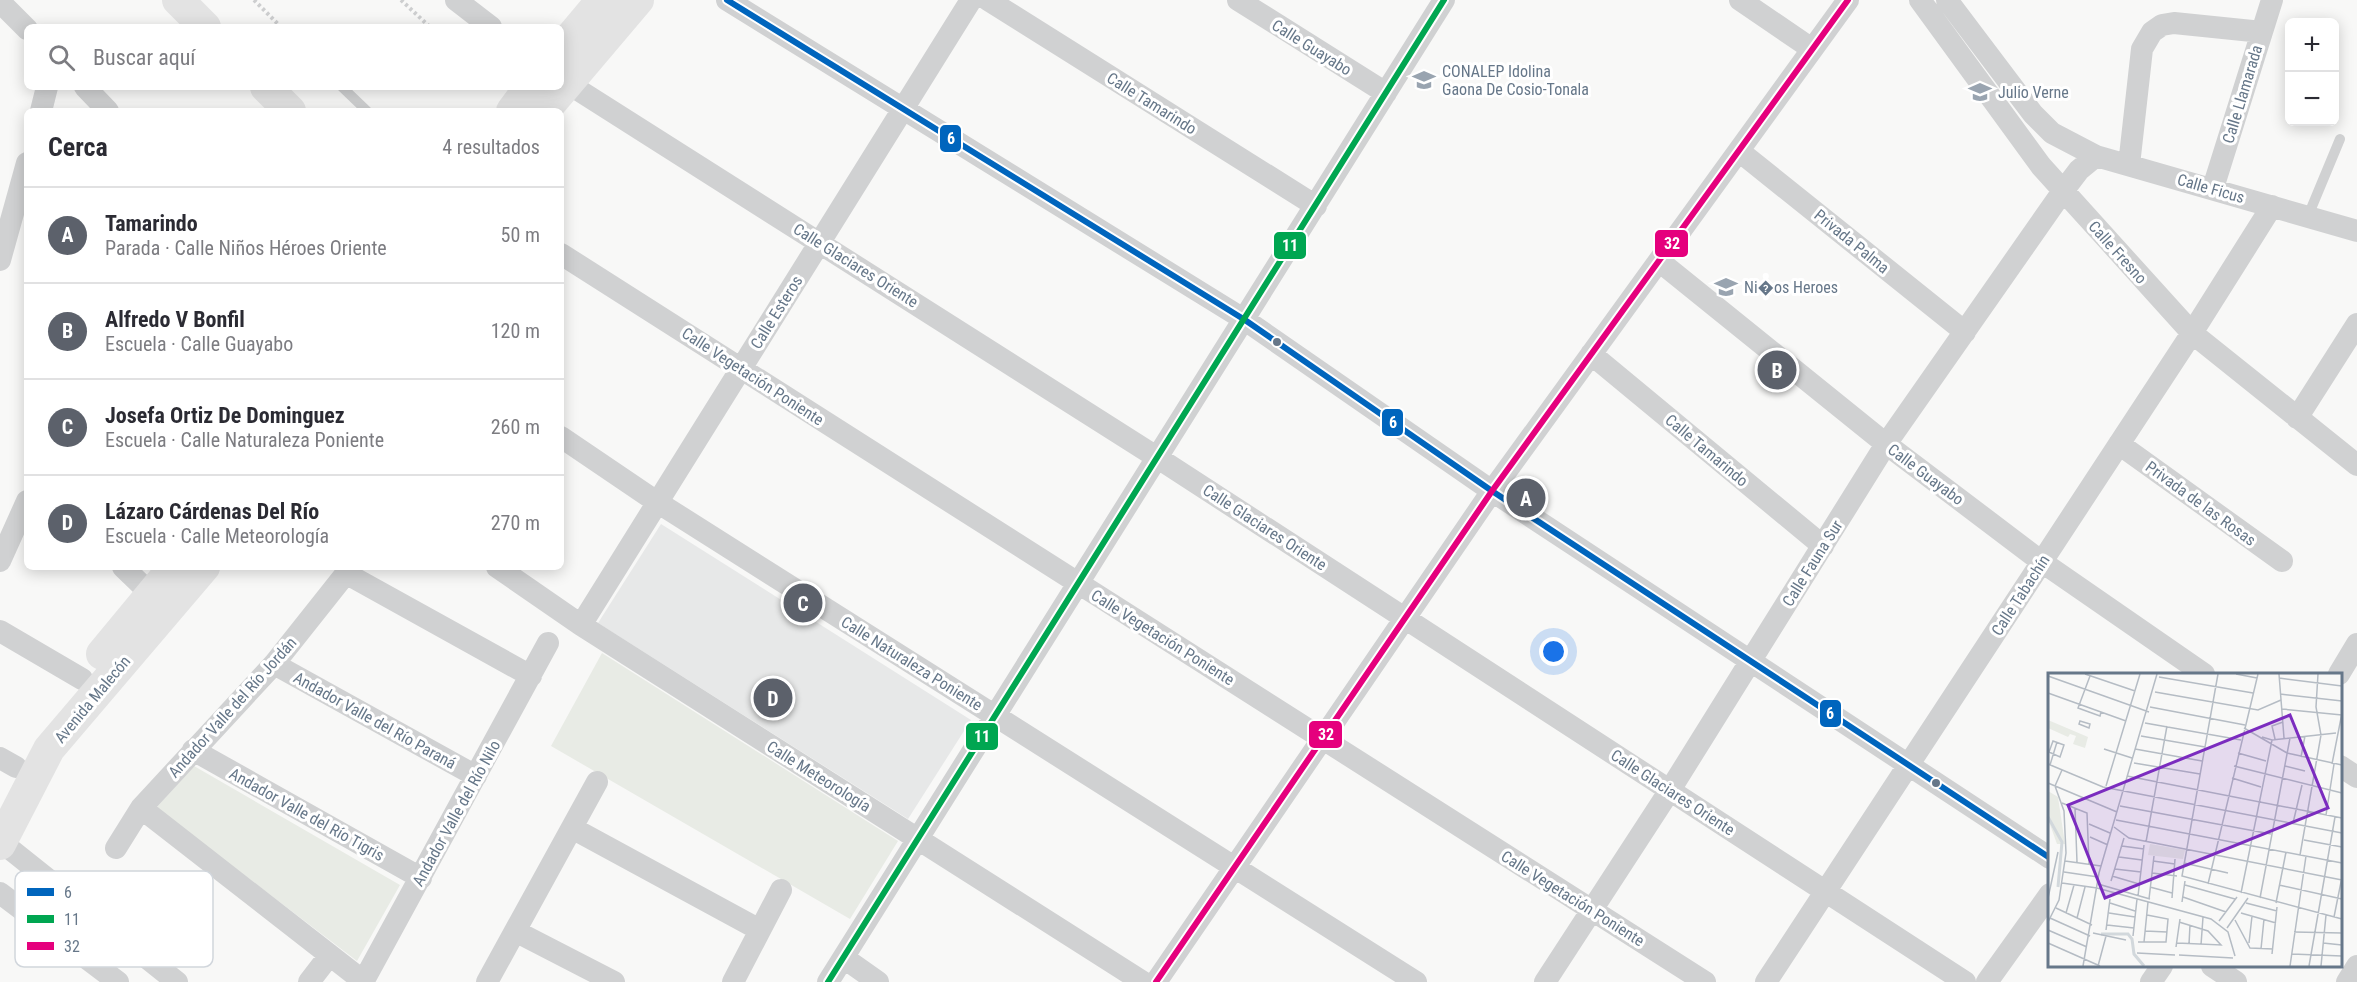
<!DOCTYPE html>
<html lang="es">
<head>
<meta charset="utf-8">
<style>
	:root { --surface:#fff; --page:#f7f7f7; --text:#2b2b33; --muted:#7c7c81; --line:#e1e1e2; --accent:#5c616b }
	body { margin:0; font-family:"Roboto Condensed",sans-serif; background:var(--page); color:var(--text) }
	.controls { position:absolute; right:18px; top:18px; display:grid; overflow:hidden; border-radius:9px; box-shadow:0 3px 15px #0003 }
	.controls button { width:54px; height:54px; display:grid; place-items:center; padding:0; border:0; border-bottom:2px solid var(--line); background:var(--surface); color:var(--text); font:30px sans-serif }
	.you { position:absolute; left:1554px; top:652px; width:21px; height:21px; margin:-15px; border:4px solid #fff; border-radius:50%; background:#1a73e8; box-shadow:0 0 0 9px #1a73e833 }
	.badge { display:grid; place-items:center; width:39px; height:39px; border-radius:50%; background:var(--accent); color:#fff; font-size:20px; font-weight:700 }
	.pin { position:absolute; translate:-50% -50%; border:3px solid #fff; box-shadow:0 2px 6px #0006 }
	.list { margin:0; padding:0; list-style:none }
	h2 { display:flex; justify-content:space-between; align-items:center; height:78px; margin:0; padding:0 24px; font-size:26px }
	h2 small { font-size:20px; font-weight:400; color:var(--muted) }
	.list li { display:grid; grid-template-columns:39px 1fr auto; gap:18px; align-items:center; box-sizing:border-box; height:96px; padding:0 24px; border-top:2px solid var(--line) }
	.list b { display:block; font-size:22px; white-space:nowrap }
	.list p { margin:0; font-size:20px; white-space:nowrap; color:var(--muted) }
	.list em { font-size:20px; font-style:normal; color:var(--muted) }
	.icon { flex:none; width:33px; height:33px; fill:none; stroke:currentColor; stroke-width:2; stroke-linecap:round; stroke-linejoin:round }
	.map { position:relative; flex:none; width:2357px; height:982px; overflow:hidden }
	.search { position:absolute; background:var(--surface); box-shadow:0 3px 15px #0003; left:24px; top:24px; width:540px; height:66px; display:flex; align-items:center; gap:15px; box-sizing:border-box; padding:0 21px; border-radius:9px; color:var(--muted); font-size:22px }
	.panel { position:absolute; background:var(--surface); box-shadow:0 3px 15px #0003; left:24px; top:108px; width:540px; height:462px; border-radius:9px }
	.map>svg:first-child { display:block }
</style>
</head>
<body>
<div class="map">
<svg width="2357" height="982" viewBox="0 0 2357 982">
	<rect width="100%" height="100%" fill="#f8f8f7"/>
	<path fill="#e7e8e8" d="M661,524L971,720L908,819L598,623Z"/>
	<path fill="#e8ebe5" d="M602,653L898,841L850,919L551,746Z
		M194,766L400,885L357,961L156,808Z"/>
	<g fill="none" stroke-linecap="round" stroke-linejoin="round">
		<path stroke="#cdcecf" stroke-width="4" stroke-dasharray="3 3" stroke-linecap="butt" d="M254,0L281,27
			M401,0L430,27"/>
		<path stroke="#d0d1d2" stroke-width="10" d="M342,87L367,111
			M2308,216L2340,139"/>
		<path stroke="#d0d1d2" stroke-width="22" d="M456,0L491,27
			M727,0L1245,320L1492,491L2050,858
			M988,0L1316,206
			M1238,0L1386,93
			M1740,0L1812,49
			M1920,0L2041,166L2192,333L2357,465
			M1947,0L2033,114L2052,133L2096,156L2357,231
			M0,2L27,29
			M561,79L1158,458L1965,982
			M85,87L108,111
			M41,111L47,87
			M1739,151L1965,332
			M2129,165L2142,49L2152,32L2162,25L2174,23L2262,32
			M2213,188L2272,0
			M561,254L1705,982
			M0,260L27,163
			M1659,261L1886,444L2042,562L2204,674
			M1591,354L1823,546
			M2297,418L2357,324
			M561,437L657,502L1416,982
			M2119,444L2282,561
			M0,561L27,501
			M123,567L151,594
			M497,567L581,625L1143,982
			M347,574L531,676
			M581,625L971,0
			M0,631L82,679
			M274,664L476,776
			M2339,674L2357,644
			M193,750L421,878
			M0,758L16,767
			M2340,766L2357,777
			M141,808L363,981
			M572,828L760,930
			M0,841L177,982
			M116,848L141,808L274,664L351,567
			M0,893L118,982
			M515,931L614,982
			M844,958L878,982
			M2212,966L2236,982
			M309,982L329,956
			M363,982L548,643
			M487,982L597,782
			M733,982L781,890
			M828,982L1444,0
			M1156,982L1492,491L1848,0
			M1545,982L1670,790L1886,444L2063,191L2079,170L2096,156
			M1766,982L2192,333L2272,206
			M1987,982L2050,894
			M2151,982L2162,966
			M2347,982L2357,966"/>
		<path stroke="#e3e3e3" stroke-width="32" d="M178,0L205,27
			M561,49L602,0
			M266,87L290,111
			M512,111L530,87
			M544,111L638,0
			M102,654L174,567
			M0,844L49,749L204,567"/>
		<g stroke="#fff" stroke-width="10">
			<path id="bus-1" d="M727,0L1245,320L1492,491L2050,858"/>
		</g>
		<g stroke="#fff" stroke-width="10">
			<path id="bus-2" d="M828,982L1444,0"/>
		</g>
		<g stroke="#fff" stroke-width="10">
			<path id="bus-3" d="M1156,982L1492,491L1848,0"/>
		</g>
		<use href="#bus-1" stroke="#0065bd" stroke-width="6"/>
		<use href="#bus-2" stroke="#00a651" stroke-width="6"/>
		<use href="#bus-3" stroke="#e5007d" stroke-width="6"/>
	</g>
	<defs>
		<g id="university-bare" transform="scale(1.8)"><path d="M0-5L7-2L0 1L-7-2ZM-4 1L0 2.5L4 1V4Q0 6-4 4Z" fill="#99a4b0" stroke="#fff" stroke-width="2.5" paint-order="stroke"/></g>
		<g id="school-bare" transform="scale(1.8)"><path d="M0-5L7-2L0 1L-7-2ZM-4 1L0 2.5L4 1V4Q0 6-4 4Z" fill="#99a4b0" stroke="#fff" stroke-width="2.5" paint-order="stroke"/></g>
	</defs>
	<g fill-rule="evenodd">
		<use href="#university-bare" x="1424" y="80"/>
		<use href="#school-bare" x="1980" y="92"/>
		<use href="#school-bare" x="1726" y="287"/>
	</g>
	<g fill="#667789" stroke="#fff" stroke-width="2">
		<circle cx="1277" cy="342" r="5"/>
		<circle cx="1936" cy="783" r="5"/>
	</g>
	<g text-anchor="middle" stroke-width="6" stroke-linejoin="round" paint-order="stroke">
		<g font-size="16" fill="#667789" stroke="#fff">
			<text transform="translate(1312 47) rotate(32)" y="6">Calle Guayabo</text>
			<text transform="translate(2242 94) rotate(-73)" y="6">Calle Llamarada</text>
			<text transform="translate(1152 103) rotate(32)" y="6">Calle Tamarindo</text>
			<text transform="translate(2211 188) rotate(16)" y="6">Calle Ficus</text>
			<text transform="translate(1852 241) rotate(39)" y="6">Privada Palma</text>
			<text transform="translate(2118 252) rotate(48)" y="6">Calle Fresno</text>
			<text transform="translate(856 265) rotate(32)" y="6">Calle Glaciares Oriente</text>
			<text transform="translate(776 312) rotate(-58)" y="6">Calle Esteros</text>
			<text transform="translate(753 376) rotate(33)" y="6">Calle Vegetación Poniente</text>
			<text transform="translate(1707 450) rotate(40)" y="6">Calle Tamarindo</text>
			<text transform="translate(1926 474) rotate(37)" y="6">Calle Guayabo</text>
			<text transform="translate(2201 503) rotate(36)" y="6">Privada de las Rosas</text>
			<text transform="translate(1265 527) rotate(33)" y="6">Calle Glaciares Oriente</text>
			<text transform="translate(1812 563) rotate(-58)" y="6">Calle Fauna Sur</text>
			<text transform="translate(2020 595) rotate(-57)" y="6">Calle Tabachín</text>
			<text transform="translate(1163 637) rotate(32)" y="6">Calle Vegetación Poniente</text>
			<text transform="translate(912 663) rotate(32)" y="6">Calle Naturaleza Poniente</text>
			<text transform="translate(92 699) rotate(-50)" y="6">Avenida Malecón</text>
			<text transform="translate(232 707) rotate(-48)" y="6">Andador Valle del Río Jordán</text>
			<text transform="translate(375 720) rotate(29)" y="6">Andador Valle del Río Paraná</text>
			<text transform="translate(819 776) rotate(32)" y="6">Calle Meteorología</text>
			<text transform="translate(1673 792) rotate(33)" y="6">Calle Glaciares Oriente</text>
			<text transform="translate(456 813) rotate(-61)" y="6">Andador Valle del Río Nilo</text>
			<text transform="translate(307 814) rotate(29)" y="6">Andador Valle del Río Tigris</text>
			<text transform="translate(1573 898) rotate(32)" y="6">Calle Vegetación Poniente</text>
		</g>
		<g font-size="16" fill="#667789" stroke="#fff" text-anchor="start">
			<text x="1442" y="77">CONALEP Idolina<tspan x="1442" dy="18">Gaona De Cosio-Tonala</tspan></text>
			<text x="1998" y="98">Julio Verne</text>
			<text x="1744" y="293">Ni�os Heroes</text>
		</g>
	</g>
	<g transform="translate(2048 673)">
		<rect width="294" height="294" fill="#f8f8f7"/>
		<path d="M0,47L40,64L37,75L25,71L28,63L22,61L20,64L0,55ZM0,118L10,124L17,171H9L0,146ZM102,171L137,177L135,186L100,182Z" fill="#e8ebe5"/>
		<path fill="none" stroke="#d2d8dc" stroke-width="3" d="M0,144L14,169L10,214M53,261H80L84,266L86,281L96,293"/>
		<path fill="none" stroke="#b5bcc4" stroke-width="1.5" d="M37,1L87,18M170,1L134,203L294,246M188,1L209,5M231,1L236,65M0,3L101,39M42,3L30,35L52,43L53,39M111,4L205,20M231,5L294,13M107,19L210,37L233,27M0,20L78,48M232,21L294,28M102,34L197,52M234,36L294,42M32,48L42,51L41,55L31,51ZM97,50L193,67M196,55L239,80L294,92M93,63L157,74M214,64L224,67L288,60M227,66L224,53L235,49M5,68L16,72L12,84L1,79ZM56,76L84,85M87,76L154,88M190,80L218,88M253,84L257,63M86,90L152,101M0,91L55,114L294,160M284,91L294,40M2,92L9,69M186,93L294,120M237,93L257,98M79,103L294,145M184,105L213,114M0,110L69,139M58,113L92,1M14,130L39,140L41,191M72,133L223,161M27,135L29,189M278,142L286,91M68,147L294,190M245,150L254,112M41,151L62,160M66,154L81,165L294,207M42,164L60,172M256,167L294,174M98,169L119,53M74,173L96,176M252,182L273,62L268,34L270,1M71,184L94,187M17,188L53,193M105,188L127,191M136,190L180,200M67,196L93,199M16,199L50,204M104,200L129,203M64,203L91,211M63,208L76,165M14,210L49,215L163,246L180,259L187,283M50,211L102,226M160,211L210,1M137,212L187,226M231,212L294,226M102,214L124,220M193,220L224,67M90,223L96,172M135,224L178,239M0,225L10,179M124,225L127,186M212,225L242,65M101,226L106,183M134,229L137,208M62,230L87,238M198,230L229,238M228,230L238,179M8,235L44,252M18,240L26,212M61,240L87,244M193,240L228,250M286,244L294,204M2,245L42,263M29,245L37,214M187,247L202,275L225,276M171,248L189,224M0,249L11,227L18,180L16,138L7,113L14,97M59,252L86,255M179,255L200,225M0,257L39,274M58,257L62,226M97,258L119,259M246,259L294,260M45,260L78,267M85,263L89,226M90,269H118L120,246L99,242M96,269L100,229M0,270L52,293M129,270L173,272L160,258L131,249M201,270L204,243M275,270L294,272M141,271L142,252M153,272L155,244M128,274L132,246M213,276L216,246M89,280L127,282M224,281L229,234M244,281L294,283M131,282L185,285M35,293L51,200L109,1M50,293L58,263M242,293L258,183M261,293L287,144M273,293L278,242"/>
		<path fill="#7b2cbf" fill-opacity="0.15" stroke="#7b2cbf" stroke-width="3" d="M242,42L280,135L57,225L20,132Z"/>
		<rect width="294" height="294" fill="none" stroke="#667789" stroke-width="3"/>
	</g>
	<rect x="15" y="871" width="198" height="96" rx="9" fill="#fff" stroke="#d1d6dc" stroke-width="1.5"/>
	<rect x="27" y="888" width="27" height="8" fill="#0065bd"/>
	<rect x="27" y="915" width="27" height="8" fill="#00a651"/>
	<rect x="27" y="942" width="27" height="8" fill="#e5007d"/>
	<g font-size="16" fill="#667789">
		<text x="64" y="898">6</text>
		<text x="64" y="925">11</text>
		<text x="64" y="952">32</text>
	</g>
	<g stroke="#fff" stroke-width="2">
		<rect x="939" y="124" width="23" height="29" rx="6" fill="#0065bd"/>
		<rect x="1654" y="229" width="35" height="29" rx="6" fill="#e5007d"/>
		<rect x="1273" y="231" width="34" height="29" rx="6" fill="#00a651"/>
		<rect x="1381" y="408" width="23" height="29" rx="6" fill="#0065bd"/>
		<rect x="1819" y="699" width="23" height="29" rx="6" fill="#0065bd"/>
		<rect x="1308" y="720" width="35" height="29" rx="6" fill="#e5007d"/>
		<rect x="965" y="722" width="34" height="29" rx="6" fill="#00a651"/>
	</g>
	<g font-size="16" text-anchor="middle" font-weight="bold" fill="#fff">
		<text x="951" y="144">6</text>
		<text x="1672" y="249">32</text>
		<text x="1290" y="251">11</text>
		<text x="1393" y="428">6</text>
		<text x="1830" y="719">6</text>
		<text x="1326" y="740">32</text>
		<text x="982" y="742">11</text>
	</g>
</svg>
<div class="controls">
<button>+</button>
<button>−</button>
</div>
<div class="you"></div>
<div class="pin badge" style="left:1526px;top:498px">A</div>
<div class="pin badge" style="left:1777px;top:370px">B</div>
<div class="pin badge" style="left:803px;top:603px">C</div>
<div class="pin badge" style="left:773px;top:698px">D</div>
<div class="search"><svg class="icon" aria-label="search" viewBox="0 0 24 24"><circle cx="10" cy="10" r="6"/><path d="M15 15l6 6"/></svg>Buscar aquí</div>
<section class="panel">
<h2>Cerca<small>4 resultados</small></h2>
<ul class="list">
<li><span class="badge">A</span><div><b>Tamarindo</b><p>Parada · Calle Niños Héroes Oriente</p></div><em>50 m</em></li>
<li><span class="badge">B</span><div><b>Alfredo V Bonfil</b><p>Escuela · Calle Guayabo</p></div><em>120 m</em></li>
<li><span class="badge">C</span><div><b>Josefa Ortiz De Dominguez</b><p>Escuela · Calle Naturaleza Poniente</p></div><em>260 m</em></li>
<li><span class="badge">D</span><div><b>Lázaro Cárdenas Del Río</b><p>Escuela · Calle Meteorología</p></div><em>270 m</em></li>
</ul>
</section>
</div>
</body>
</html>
